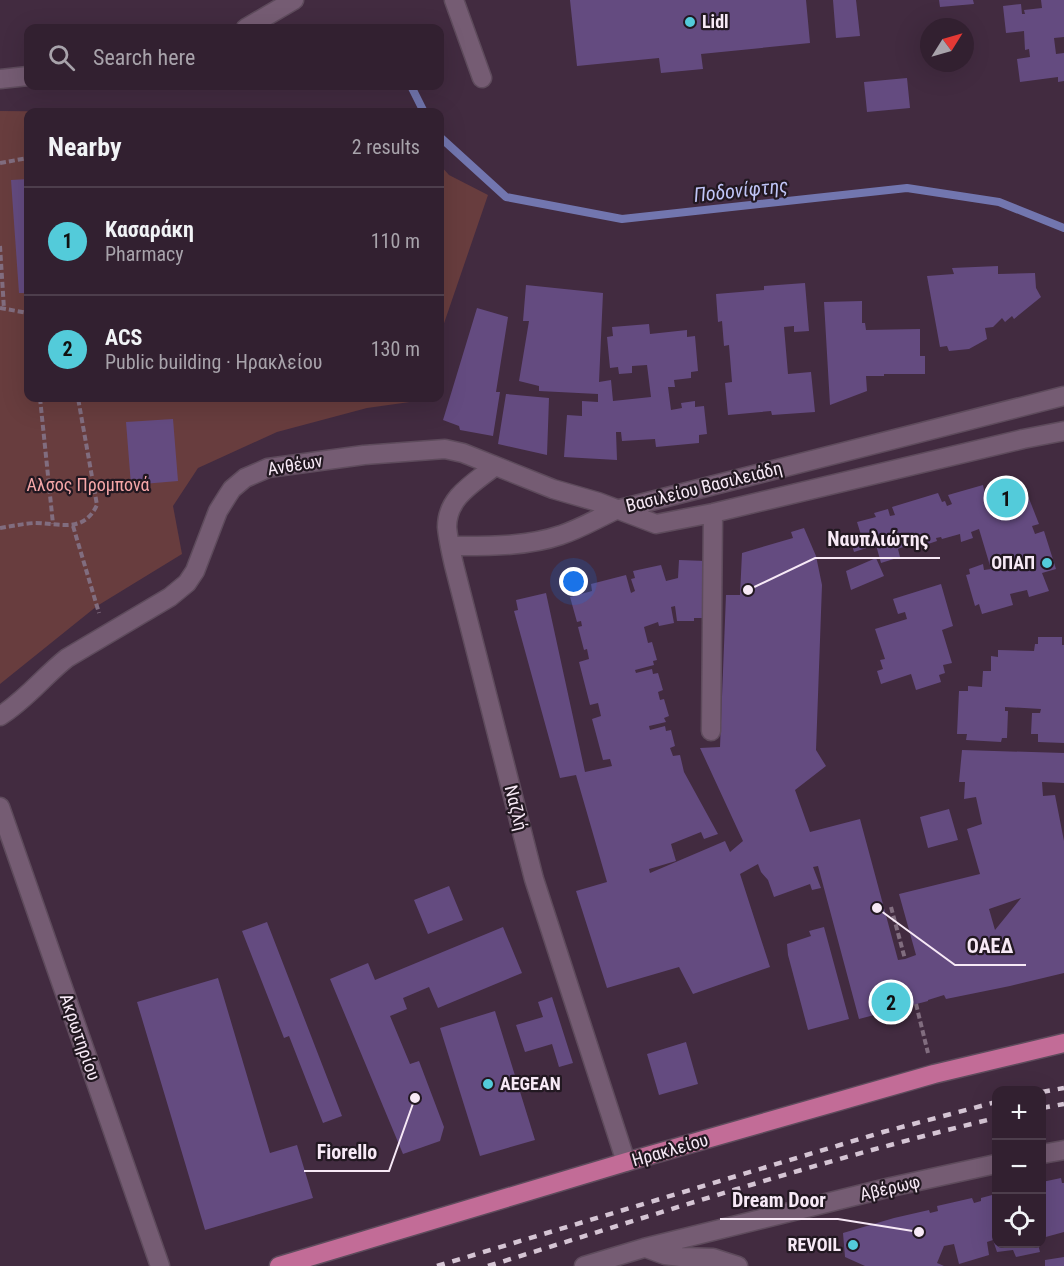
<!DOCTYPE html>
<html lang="en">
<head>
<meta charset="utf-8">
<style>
	:root { --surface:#322030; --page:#3a2838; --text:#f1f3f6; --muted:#a8a3ab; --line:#4d3e4c; --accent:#53cbda }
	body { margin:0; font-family:"Roboto Condensed",sans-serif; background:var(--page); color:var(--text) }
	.controls { position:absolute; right:18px; bottom:18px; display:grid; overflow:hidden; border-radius:12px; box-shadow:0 6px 24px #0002 }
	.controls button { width:54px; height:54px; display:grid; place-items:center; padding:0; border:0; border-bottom:2px solid var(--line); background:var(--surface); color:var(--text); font:30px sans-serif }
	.compass { position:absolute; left:920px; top:18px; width:54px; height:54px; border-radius:50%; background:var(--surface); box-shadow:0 6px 24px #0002; rotate:53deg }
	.you { position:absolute; left:574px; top:582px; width:21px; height:21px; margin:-15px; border:4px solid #fff; border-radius:50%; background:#1a73e8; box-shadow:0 0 0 9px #1a73e833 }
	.badge { display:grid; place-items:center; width:39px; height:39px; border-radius:50%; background:var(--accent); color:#111; font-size:20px; font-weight:700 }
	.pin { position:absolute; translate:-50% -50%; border:3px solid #fff; box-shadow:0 2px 6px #0006 }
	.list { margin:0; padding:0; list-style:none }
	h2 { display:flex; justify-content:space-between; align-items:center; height:78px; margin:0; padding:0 24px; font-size:26px }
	h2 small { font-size:20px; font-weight:400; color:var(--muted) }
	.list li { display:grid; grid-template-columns:39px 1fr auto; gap:18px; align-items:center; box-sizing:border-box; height:108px; padding:0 24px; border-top:2px solid var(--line) }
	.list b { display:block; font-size:22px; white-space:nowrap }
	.list p { margin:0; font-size:20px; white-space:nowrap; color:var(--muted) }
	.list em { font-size:20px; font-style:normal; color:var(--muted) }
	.icon { flex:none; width:33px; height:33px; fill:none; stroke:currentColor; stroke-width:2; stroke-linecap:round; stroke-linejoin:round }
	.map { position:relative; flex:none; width:1064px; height:1266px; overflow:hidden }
	.search { position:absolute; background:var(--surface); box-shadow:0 6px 24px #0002; left:24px; top:24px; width:420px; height:66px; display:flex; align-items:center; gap:15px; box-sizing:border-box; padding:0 21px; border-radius:12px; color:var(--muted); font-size:22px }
	.panel { position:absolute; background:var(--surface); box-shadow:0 6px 24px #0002; left:24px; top:108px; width:420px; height:294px; border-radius:12px }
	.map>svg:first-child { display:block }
</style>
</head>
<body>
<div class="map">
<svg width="1064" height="1266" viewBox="0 0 1064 1266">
	<rect width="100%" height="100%" fill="#422b40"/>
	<path fill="#683d3e" d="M0,111L116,112H28V398H418L417,401L367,408L277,432L198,468L173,506L182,554L97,606L0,684Z
		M440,165L449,175L488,195L440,335Z"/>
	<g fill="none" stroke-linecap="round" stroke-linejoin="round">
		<path stroke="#7276af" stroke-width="8" d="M411,86L424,112
			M440,137L506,197L622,219L907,188L999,202L1064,228"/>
	</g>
	<path fill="#644b80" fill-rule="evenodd" d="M570,0H806L810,43L701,54L703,69L661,73L659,58L577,66Z
		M833,0H856L860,36L836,38Z
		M939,0H973L974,4L940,7Z
		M1041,0H1064V37L1054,38L1056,54L1064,53V81L1058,82V77L1020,82L1017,59L1030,57L1029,49L1025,50L1024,31L1006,33L1003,6L1021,4L1022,14H1025L1024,10L1042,8Z
		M907,78L910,108L867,112L864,82Z
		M28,179V293H19L11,180Z
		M998,266V274L1035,273L1036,288L1041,297L1014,319L1012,316L1005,322L1002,318L993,327L985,328L987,339L969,349L949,351L947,346L940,347L927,276L954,274L952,268Z
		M805,283L809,331L794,332V326L784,327L788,374L811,372L815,412L772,415L771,411L728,415L725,383L732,382L729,345L724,346L722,321L718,322L716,294L764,290V286Z
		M526,285L603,293L599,382L611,380L613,401L651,397L647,365L632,366V373L619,374L618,367L610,368L607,337L613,336L612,327L649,324L650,334L687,330V337L695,336L698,371L691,372V378L674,380L675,387H668L671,410L682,408L681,403L695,401V407L704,406L707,434L699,435V443L656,447L655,439L622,441L621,432H616L617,460L564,457L567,415L582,416V401L598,402V394L539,391V386L519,381L529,321H523Z
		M862,301V323H865L866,330L920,329V356H925V374H884V376H866L867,391L830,405L824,302Z
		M477,308L508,317L496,392H500L493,436L460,430L459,426L443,420Z
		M506,394L549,398L547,455L498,444Z
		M173,419L178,481L131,485L126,422Z
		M1014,479L1022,498L1028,496L1039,524L1032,526L1035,534L1044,531L1056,569L1042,573L1049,591L1029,597L1027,590L1010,594L1013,605L982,614L979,604L975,606L966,575L970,574L969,569L983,564L984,570L991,569L979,529L971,532L973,538L961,542L960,534L942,539L941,537L936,538L937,541L928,544L927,540L900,548L898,549L900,557L881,563L876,545L854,552L850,538L861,535L857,522L876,517L874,513L888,509L890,516L895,515L892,507L938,493L942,502L945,501L947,506L952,504L948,495L983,485L985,494L990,491L989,487Z
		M804,528L816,556L822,585L816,750L826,766L795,790L810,832L860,819L898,960L905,959L916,955L899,894L980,874L967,829L982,824L976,797L964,799L965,782H959L962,750L1064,753V783L1042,782L1043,796L1055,795L1064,841V973L1010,986L946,999L944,995L928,1000V1001L859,1019L818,866L813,867L821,888L812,890L810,884L774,897L768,880L761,872L758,864L740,874L770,967L693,994L679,967L607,988L576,891L607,882L576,775L560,778L514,611L518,610L516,600L546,593L585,772L612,766L610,759L603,760L592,719L601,716L598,703L590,705L579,662L589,659L587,649L584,650L578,627L582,626L581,621L577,622L570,597L592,591L591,584L626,575L631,593L635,591L631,579L635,578L633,571L661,565L666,581L678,578L679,560L706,561L709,618H694V621H677L675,606L671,607L674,623L659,626L658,622L644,627L648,643L652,642L657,660L653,661L654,665L635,670L636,673L652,669L653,674L658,673L663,690L658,692L660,700L664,699L669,716L664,718L666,722L649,726L650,730L665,726L666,731L671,730L675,746L670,748L673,756L680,755L684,772L718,834L704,839L701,832L671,844L676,861L649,869L650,873L725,841L730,852L743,841L700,748L720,747L726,595H740L742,553L793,538L791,532ZM1021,898L995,930L989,909Z
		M876,558L884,576L851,590L846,571Z
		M941,584L953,626L942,630L952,663L943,665L945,673L939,675L941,682L916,690L911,674L881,684L877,671L883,669L880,660L885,659L875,629L907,619L905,612L898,614L893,599Z
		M1038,637H1062V645H1064V743L1038,742V734H1031L1032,713H1040L1041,709L1005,707V711H1008L1007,738H1002L1001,742L966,740L967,734H957L959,691H968V686L982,687L983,671H991V656L998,657V650L1034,651L1035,644H1038Z
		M949,809L958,840L928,848L920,817Z
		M449,886L463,920L428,934L414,900Z
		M267,922L342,1116L323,1123L289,1036L284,1038L242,931Z
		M503,927L522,973L438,1008L429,987L403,998L407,1009L390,1016L410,1064L419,1061L444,1127L440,1141L403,1154L330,979L368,963L375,980Z
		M824,927L849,1019L808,1030L788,955L787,944L811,936L809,931Z
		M218,978L270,1153L297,1145L313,1198L205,1230L137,1002Z
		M552,997L573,1063L559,1067L552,1044L525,1052L516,1025L543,1017L538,1002Z
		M495,1011L535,1140L480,1156L440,1028Z
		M686,1042L698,1084L659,1095L647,1054Z
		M1061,1178L1062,1183H1064V1232L1042,1238V1182Z
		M996,1194V1244H1038L1040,1252L1016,1257L1013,1250L997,1252L993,1240L987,1242L989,1255L959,1264L954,1244L944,1246L937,1263L944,1266H865L845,1257L843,1233L894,1218L929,1210L930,1213L938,1211L937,1206L972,1198L974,1203L981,1201V1198Z
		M1064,1257V1266H1045V1260Z"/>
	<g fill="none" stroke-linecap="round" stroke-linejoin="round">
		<g stroke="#5e4b5c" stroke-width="21">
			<path id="minor" d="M454,0L482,78
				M246,28L294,0
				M0,79L28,76
				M495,466C474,483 447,497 447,527C448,539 451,552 454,565L534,879L626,1162
				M450,546C487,546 526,547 561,535C580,529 598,518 616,510L1064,396
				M0,716C26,700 44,676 67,658L170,597L187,583L195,571L218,511L228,495L232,489L245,478L268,468L364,455L445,449L463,453L553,489L598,502L656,524L713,513L1023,439L1064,431
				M711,731L713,513
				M0,807L160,1266
				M1042,1154L1064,1150
				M646,1248L665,1255L681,1257L713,1258L738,1266
				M584,1266L644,1248L891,1187L996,1164"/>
		</g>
		<g stroke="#5e4b5c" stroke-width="21">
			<path id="major" d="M279,1266L626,1162L934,1074L1064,1043"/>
		</g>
		<path stroke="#816d7f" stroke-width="4" stroke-dasharray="6 3" stroke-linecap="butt" d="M0,163L28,158
			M0,246L4,309
			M0,308L28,313
			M40,398L53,524
			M73,526L99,613
			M0,528C11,526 22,524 34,523C60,523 83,534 97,505L78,398
			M891,907L905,959
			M916,1004L928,1053"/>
		<use href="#minor" stroke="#755c73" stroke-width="18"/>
		<use href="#major" stroke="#c26c97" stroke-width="18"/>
		<path stroke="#d5c5d4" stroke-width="4.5" stroke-dasharray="8 8" stroke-linecap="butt" d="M1042,1092L1064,1088
			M1042,1108L1064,1104
			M437,1266L883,1132L996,1102
			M488,1266C657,1214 824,1159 996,1118"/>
	</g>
	<g fill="#53cbda" stroke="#221821" stroke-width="2">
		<circle cx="690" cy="22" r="6"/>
		<circle cx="1047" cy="563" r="6"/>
		<circle cx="488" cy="1084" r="6"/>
		<circle cx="853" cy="1245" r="6"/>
	</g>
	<g text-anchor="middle" stroke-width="4.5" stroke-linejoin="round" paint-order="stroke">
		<g font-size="18" font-weight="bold" fill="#f7e9f6" stroke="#221821" text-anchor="start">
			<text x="702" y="28">Lidl</text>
			<text x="1035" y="569" text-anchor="end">ΟΠΑΠ</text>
			<text x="500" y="1090">AEGEAN</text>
			<text x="841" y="1251" text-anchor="end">REVOIL</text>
		</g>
		<g font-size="18" fill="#f7e9f6" stroke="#221821">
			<text transform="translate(295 465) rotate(-9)" y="6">Ανθέων</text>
			<text transform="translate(704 487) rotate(-14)" y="6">Βασιλείου Βασιλειάδη</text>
			<text transform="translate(516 808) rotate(76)" y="6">Ναζλή</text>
			<text transform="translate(80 1037) rotate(71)" y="6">Ακρωτηρίου</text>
			<text transform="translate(670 1150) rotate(-16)" y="6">Ηρακλείου</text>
			<text transform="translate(890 1188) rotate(-13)" y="6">Αβέρωφ</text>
		</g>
		<g font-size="18" fill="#f6a7a8" stroke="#221821">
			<text x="88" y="491">Αλσος Προμπονά</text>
		</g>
		<g font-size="20" font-style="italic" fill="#c0c5f7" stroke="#221821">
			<text transform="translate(741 190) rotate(-6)" y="7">Ποδονίφτης</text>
		</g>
	</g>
	<path fill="none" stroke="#f7e9f6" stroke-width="2" d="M748 590L815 558H940M877 908L955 965H1026M415 1098L389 1171H304M919 1232L838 1219H720"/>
	<g fill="#f7e9f6" stroke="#221821" stroke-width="2">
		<circle cx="748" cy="590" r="6"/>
		<circle cx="877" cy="908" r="6"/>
		<circle cx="415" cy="1098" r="6"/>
		<circle cx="919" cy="1232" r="6"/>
	</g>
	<g font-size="20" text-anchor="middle" font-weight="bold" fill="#f7e9f6" stroke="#221821" stroke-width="4.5" stroke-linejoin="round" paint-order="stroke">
		<text x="878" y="546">Ναυπλιώτης</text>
		<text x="990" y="953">ΟΑΕΔ</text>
		<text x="347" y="1159">Fiorello</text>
		<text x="779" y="1207">Dream Door</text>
	</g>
</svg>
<div class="controls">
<button>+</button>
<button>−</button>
<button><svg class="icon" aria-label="locate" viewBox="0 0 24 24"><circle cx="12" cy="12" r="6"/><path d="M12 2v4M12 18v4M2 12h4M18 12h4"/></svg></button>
</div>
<svg class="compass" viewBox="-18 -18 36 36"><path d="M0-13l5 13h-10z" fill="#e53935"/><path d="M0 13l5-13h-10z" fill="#a8a3ab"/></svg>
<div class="you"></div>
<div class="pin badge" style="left:1006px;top:498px">1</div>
<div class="pin badge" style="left:891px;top:1002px">2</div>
<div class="search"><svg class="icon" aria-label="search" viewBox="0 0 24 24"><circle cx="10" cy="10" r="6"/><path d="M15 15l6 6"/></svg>Search here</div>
<section class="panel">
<h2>Nearby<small>2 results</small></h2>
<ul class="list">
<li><span class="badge">1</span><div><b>Κασαράκη</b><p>Pharmacy</p></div><em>110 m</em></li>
<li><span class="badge">2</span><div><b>ACS</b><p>Public building · Ηρακλείου</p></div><em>130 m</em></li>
</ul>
</section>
</div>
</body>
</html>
